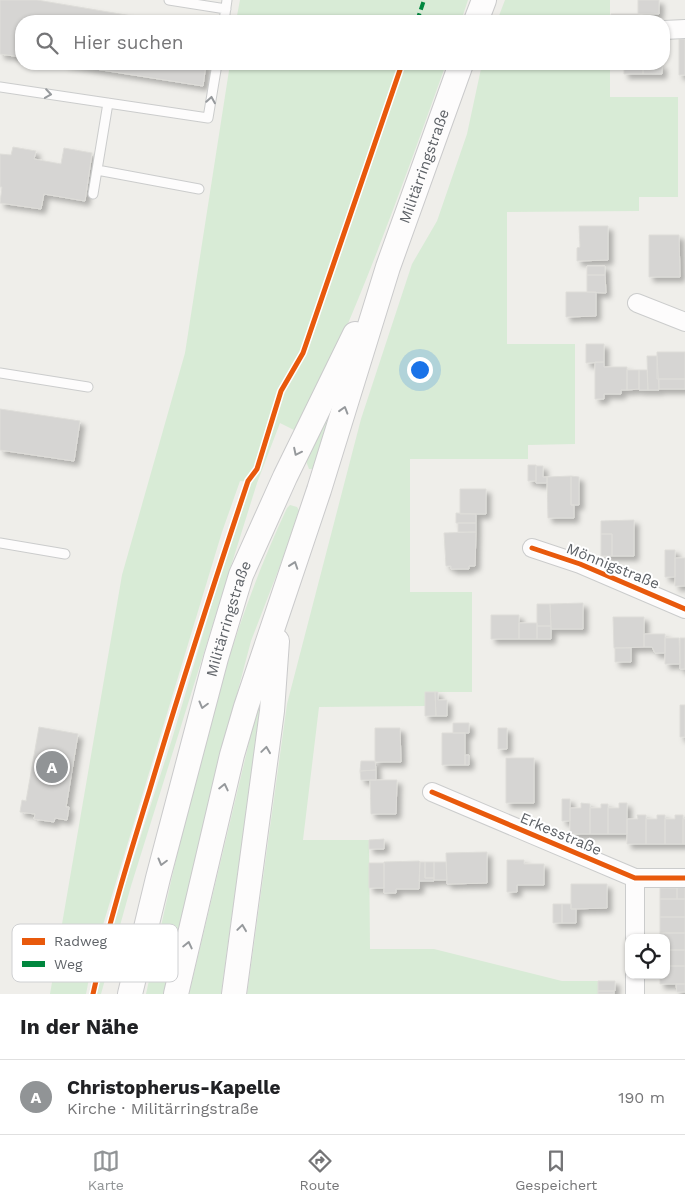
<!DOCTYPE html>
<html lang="de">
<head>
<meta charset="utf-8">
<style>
	:root { --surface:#fff; --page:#f6f6f6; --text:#202124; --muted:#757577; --line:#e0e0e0; --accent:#919496 }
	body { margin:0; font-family:"Work Sans",sans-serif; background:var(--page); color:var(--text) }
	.controls { position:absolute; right:15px; bottom:15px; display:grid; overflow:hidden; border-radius:10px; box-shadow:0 1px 4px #0004 }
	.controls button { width:45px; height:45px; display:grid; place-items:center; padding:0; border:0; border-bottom:1px solid var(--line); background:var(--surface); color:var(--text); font:25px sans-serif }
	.you { position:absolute; left:419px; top:369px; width:18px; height:18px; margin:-12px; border:4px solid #fff; border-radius:50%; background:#1a73e8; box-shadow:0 0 0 8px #1a73e833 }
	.badge { display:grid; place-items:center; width:32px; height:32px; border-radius:50%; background:var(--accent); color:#fff; font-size:16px; font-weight:700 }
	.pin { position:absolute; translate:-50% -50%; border:2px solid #fff; box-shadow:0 1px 5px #0006 }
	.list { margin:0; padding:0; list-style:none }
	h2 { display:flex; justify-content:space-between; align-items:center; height:65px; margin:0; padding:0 20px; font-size:21px }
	h2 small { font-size:16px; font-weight:400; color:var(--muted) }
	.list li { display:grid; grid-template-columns:32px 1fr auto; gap:15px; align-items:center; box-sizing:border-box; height:75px; padding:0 20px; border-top:1px solid var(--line) }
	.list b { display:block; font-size:19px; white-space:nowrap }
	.list p { margin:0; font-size:16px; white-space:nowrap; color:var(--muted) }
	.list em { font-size:16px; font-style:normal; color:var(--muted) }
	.icon { flex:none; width:28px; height:28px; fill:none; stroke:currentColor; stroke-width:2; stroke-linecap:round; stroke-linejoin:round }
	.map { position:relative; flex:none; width:685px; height:994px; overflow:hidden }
	.search { position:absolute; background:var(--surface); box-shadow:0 1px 4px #0004; left:15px; right:15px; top:15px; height:55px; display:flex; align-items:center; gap:12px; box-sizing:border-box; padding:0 18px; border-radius:20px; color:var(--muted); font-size:19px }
	.sheet { height:140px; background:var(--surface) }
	nav { display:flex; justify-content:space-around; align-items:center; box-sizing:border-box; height:70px; border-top:1px solid var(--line); background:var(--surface); font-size:14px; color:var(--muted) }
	nav a { display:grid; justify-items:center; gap:2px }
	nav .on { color:var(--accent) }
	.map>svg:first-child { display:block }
</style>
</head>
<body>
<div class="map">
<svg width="685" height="994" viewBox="0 0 685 994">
	<defs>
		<filter id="shadow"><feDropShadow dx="4.5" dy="4.5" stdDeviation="2.5" flood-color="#0004"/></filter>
	</defs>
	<rect width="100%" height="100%" fill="#efeeea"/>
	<path fill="#d8ebd6" d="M240,0H468L461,21H236Z
		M505,0H610V21H497Z
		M230,64H446C401,189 358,313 298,432L280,423L257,483L131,886L101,994H96L114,919L172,739L223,566L251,482L240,481L222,532L93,958L86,994H50L122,575L185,353Z
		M482,64H610V97H678V197H639V211L507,212V344H575V444L528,445V459H410V592H472V692H425V706L319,707L303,840H369L370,949H434L562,981H598V994H247L287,704L361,419L412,264L437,221L467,134Z
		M336,397L315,469H309L306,461Z
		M290,505L297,507L300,512L298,519L251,641L210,796L164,994H146C183,830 215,661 287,508Z
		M257,709L260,710L221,994H189Z"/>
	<path fill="#d6d5d3" stroke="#deddd9" filter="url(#shadow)" d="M0,0H37L162,21H21V57L0,54Z
		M638,0H659V14H638Z
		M611,14H640V21H611Z
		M679,39H685V75H679Z
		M64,64H206L203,86Z
		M624,64H643V74H624Z
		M643,64H662V74H643Z
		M13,147L36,151L34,159L61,164L64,148L92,153L85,201L44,194L41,209L0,203L2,187H0V154L11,155Z
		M579,226H608V260L577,261V248L580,247Z
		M649,235H679L680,277H649Z
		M587,266H605V275H587Z
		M587,275H605L606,293L587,292Z
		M566,292H596V316L566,317Z
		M586,344H604V362L586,363Z
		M657,352H685V379H657Z
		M647,356H657L659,390H648Z
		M604,362V367H627V390H621V394H604V399H595V362Z
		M627,370H639V389L627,390Z
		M639,370H647L648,390H639Z
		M659,379H685V389H659Z
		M0,409L80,421L74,461L0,450Z
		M528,465H536V481H528Z
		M536,466H543V477H547V483H536Z
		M571,476L579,477V505H571Z
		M571,476V505H574V518H548L547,477Z
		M460,489H486V514H460Z
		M456,513L476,514V523H456Z
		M634,520V556H612V534H601V521Z
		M458,523H476V532H458Z
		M476,532L475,566H469V569H451V566H446L444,533Z
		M601,534H612V556H601Z
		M665,550H675V577H665Z
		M675,558H685V586H675Z
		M583,603V629H551L550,604Z
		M537,604H550L551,626H537Z
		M491,615H519V639H491Z
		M613,617H644V647L614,648Z
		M519,623H537V639H519Z
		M537,626H551V639H537Z
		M644,634H665V653H655L652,647H644Z
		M665,638H679L680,664H665Z
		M680,638H685V669H680Z
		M615,648H631V662H615Z
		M425,692H435L436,716H425Z
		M435,692H438V700H447V716H436Z
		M680,705H685V737H680Z
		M453,723H469V733H453Z
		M39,727L78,734L66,807H69L67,820L55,818L54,822L34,819L35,814L20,812L22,800L26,801Z
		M375,728H400L401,762H375Z
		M498,728H507V749H498Z
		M442,733H465V765H442Z
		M465,755H469V765H465Z
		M506,758H534V803H506Z
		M361,761H375L376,770L360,771Z
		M376,770V780H361L360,771Z
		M370,780H397L396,814H371Z
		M562,799H570V821H562Z
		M581,803L590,804V834H570V808H581Z
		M619,803H627V834H608V808H619Z
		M601,804H608V834H590V808H601Z
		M637,815H646V844H627V819H638Z
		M657,815H665V844H646V819H657Z
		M675,815H683V844H665V819H675Z
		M683,819H685V844H683Z
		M384,839V849H369V840Z
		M487,852V883L447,884L446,853Z
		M507,860H524V864H544V885H517V892H507Z
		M419,861L420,862L419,889H396V893H384V862Z
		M420,862H425V878H434V881H419Z
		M425,862H434V878H425Z
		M434,862H446L447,880H434Z
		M369,863H384V888H369Z
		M571,884H607V908L571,909Z
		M685,887V899H677V888Z
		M660,888H677V899H660Z
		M660,899H685V917H660Z
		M553,904H562V923H553Z
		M562,904H571V909H576V923H562Z
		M660,917H685V933H660Z
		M660,933H685V950H666V938H660Z
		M666,950H685V966H666Z
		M666,966H685V984H660V975H666Z
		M598,981H615V991H598Z
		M676,984H685V992H677Z
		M598,991H614V994H598Z"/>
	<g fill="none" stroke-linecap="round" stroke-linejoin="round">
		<g stroke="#cbcccc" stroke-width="11">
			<path id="lane" d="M169,0L226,9
				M224,21L227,0
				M0,87L208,118L217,64
				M97,170L199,189
				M93,194L108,103
				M0,373L88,387
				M0,543L65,554"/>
		</g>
		<g stroke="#cbcccc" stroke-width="20">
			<path id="street" d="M664,30L685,29
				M637,303L685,322
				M532,548L580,564L685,609
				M432,792L635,878H685
				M635,878V938
				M635,975V994"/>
		</g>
		<g stroke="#cacacb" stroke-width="26">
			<g id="secondary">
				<path d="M476,21L484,0"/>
				<path id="s1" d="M130,994L158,878L216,658L241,575L285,477L355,334"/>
				<path id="s2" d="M176,994L232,755L246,707L319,490L388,267L461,64"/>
				<path d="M234,994L272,711L277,641"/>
			</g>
		</g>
		<use href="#lane" stroke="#fdfcfc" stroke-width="9"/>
		<use href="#street" stroke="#fdfcfc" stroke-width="18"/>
		<use href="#secondary" stroke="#fdfcfc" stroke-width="24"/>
		<path stroke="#00873e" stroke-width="4" stroke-dasharray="8 4" stroke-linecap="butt" d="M417,21L424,0"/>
		<g stroke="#fff" stroke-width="8">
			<path id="cycleway" d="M532,548L580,564L685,609
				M432,792L635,878H685
				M93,994C108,925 129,857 150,789C181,685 214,583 248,481L257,469L281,391L303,353L402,64"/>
		</g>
		<use href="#cycleway" stroke="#e8590c" stroke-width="5"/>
	</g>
	<defs><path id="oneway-chevron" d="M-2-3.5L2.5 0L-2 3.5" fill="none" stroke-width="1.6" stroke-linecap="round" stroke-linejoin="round" transform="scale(1.25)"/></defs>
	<g stroke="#96999c">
		<use href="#oneway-chevron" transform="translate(48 94) rotate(8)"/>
		<use href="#oneway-chevron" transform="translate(211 100) rotate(-81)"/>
		<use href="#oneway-chevron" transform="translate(344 410) rotate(-73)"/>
		<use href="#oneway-chevron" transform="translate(297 452) rotate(116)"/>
		<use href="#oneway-chevron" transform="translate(294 565) rotate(-71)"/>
		<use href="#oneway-chevron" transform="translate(203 705) rotate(105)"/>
		<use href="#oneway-chevron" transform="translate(266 750) rotate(-82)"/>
		<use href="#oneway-chevron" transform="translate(224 787) rotate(-77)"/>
		<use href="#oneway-chevron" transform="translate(162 862) rotate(105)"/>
		<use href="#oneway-chevron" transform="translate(242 928) rotate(-82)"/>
		<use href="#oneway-chevron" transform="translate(188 945) rotate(-77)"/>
	</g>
	<g text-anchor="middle" stroke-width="4" stroke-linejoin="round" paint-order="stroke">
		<g font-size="15" fill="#5f6368" stroke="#fff">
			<text dy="5" stroke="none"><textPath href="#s2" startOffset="865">Militärringstraße</textPath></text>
			<text transform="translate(613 566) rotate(22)" y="5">Mönnigstraße</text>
			<text dy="5" stroke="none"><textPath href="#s1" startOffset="388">Militärringstraße</textPath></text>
			<text transform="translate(561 834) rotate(23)" y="5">Erkesstraße</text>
		</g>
	</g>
	<rect x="12" y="924" width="166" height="58" rx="8" fill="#fff" stroke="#cfd0d2" stroke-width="1"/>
	<rect x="22" y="938" width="23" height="7" fill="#e8590c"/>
	<rect x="22" y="961" width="23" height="6" fill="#00873e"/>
	<g font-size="14" fill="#5f6368">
		<text x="54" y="946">Radweg</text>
		<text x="54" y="969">Weg</text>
	</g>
</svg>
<div class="controls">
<button><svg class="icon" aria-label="locate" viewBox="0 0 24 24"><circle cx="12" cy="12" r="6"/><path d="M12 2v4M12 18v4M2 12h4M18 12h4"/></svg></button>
</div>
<div class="you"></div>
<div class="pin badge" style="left:52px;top:767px">A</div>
<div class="search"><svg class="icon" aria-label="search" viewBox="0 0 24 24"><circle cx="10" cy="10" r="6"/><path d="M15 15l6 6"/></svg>Hier suchen</div>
</div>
<section class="sheet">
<h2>In der Nähe<small></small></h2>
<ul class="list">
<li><span class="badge">A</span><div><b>Christopherus-Kapelle</b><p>Kirche · Militärringstraße</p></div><em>190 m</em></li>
</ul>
</section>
<nav>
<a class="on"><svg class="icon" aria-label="map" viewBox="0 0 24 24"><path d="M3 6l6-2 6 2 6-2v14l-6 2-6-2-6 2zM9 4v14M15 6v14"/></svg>Karte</a>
<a><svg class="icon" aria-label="directions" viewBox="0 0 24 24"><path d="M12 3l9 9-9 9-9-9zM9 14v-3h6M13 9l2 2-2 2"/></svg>Route</a>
<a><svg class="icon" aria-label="saved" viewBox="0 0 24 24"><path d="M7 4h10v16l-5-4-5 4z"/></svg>Gespeichert</a>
</nav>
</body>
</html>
